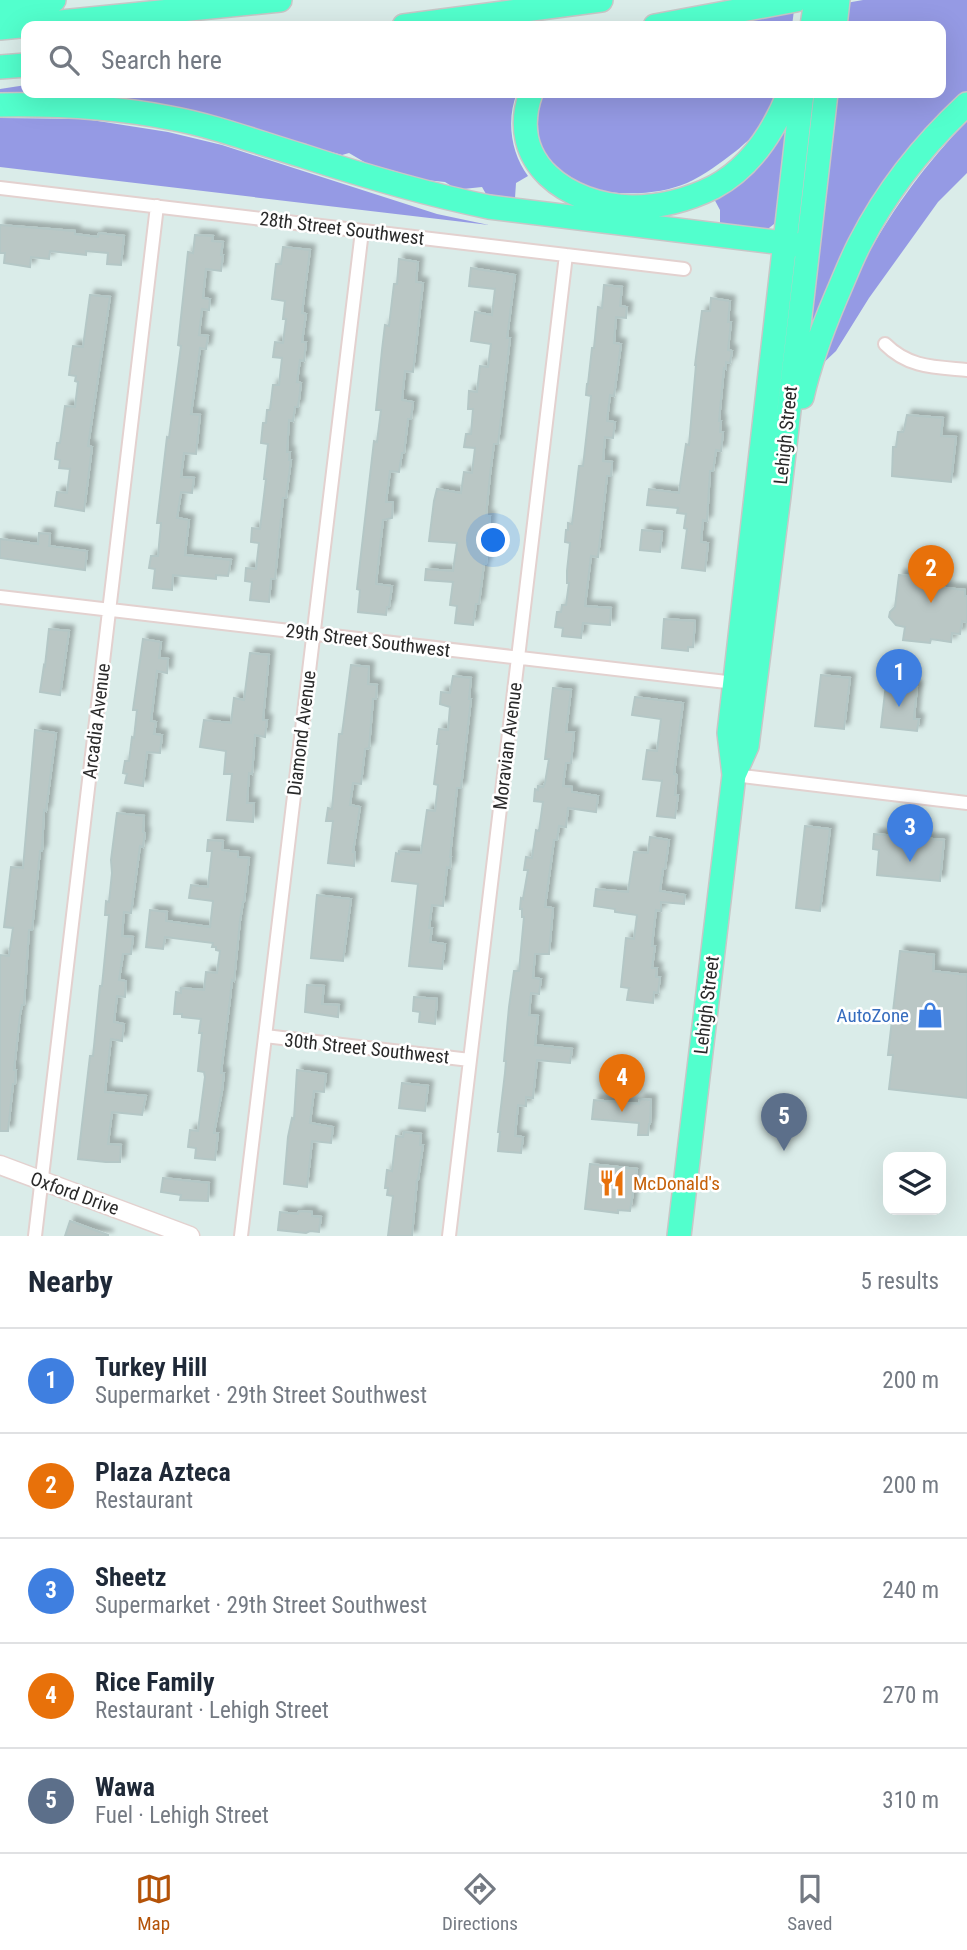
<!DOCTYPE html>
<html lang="en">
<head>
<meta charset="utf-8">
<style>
	:root { --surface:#fff; --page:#f2f2f3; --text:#1f2937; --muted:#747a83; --line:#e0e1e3; --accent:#b45309 }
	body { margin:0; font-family:"Roboto Condensed",sans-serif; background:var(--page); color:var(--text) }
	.controls { position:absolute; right:21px; bottom:21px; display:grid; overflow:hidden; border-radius:14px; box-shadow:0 7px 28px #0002 }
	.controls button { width:63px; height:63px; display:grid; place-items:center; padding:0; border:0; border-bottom:2px solid var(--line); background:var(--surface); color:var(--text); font:35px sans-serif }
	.you { position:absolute; left:494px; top:541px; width:24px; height:24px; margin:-18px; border:5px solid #fff; border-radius:50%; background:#1a73e8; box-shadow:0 0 0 10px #1a73e833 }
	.badge { display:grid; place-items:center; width:46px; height:46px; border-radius:50%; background:var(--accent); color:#fff; font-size:23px; font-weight:700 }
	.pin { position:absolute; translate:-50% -58px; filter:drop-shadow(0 2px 4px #0008) }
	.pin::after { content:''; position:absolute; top:37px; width:24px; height:21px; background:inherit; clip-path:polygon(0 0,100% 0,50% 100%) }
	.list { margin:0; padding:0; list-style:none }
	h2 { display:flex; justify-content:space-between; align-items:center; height:91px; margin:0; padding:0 28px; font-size:30px }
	h2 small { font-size:23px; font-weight:400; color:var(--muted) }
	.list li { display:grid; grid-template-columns:46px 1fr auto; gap:21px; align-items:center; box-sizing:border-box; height:105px; padding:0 28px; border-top:2px solid var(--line) }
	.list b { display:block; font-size:26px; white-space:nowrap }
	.list p { margin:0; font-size:23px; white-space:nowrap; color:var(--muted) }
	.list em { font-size:23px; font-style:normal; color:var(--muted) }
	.icon { flex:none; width:38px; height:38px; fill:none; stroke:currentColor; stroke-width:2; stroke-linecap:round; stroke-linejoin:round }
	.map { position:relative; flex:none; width:967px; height:1236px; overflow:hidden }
	.search { position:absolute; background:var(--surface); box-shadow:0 7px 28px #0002; left:21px; right:21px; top:21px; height:77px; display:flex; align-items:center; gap:18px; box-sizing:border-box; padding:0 24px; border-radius:14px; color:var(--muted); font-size:26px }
	.sheet { height:616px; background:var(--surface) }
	nav { display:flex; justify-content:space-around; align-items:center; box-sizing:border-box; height:98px; border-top:2px solid var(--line); background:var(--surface); font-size:19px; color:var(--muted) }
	nav a { display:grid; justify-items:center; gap:4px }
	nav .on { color:var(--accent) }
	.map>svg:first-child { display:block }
</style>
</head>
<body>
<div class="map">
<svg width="967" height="1236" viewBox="0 0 967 1236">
	<defs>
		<filter id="shadow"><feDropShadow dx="5" dy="-5" stdDeviation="2" flood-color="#0004"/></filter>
	</defs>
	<rect width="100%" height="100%" fill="#daece9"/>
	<path fill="#959ae4" d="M863,0H967V94L810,333L815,250L835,93H941V26H843L846,3Z
		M794,10L792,26H707Z
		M26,85V93H517C506,120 511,153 528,176L516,183L515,198L486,194L482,187L463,189L453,187L445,182L426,180L366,163L349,153L342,155L212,119L0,94V89Z
		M542,93H779L762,132C749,138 746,143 736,151C720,163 705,175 687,183C650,199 579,199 551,165C535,145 536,116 542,93Z
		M0,118L85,119L168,132L222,145L437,214L489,225L0,167Z
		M967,121V173L938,202L869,298L836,351L818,368C821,356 824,343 828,332C834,317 843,303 850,288C882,224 917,173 967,121Z
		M786,122L778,218L774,224L764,232L720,223V210L712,195Z"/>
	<path fill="#bac7c5" stroke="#b4c7c6" stroke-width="2" filter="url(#shadow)" d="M0,225L75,231V234L98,237L99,233L124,236L121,265L107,264L108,253L86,251V255L50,251L49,259L31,257L30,267L4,263L5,253H0Z
		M195,235L213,236L212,241L223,242L221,255H223L221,271L206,269L203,298L210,299L209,310L202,309L199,335L208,336L206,349L200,348L191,414L200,415L196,454L184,453L181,477L194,478L192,493L181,492L177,518L189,520L185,555L231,560L228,576L216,575V579L173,575L172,590L153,588L155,569L149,568L151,556H158L161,523H157L167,437L169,438L181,346L178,345L188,252L193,253Z
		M283,247L310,250L302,313L306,314L302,342H306L304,361L300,360L297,382L301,383L299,400L298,407H295L293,421L289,420L287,452H290L289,460H291L286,498H283L275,579H271L269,602L250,600L252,582L245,581L246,568L256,569L259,543L251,542L252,528L260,529L266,479H264L268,444L261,443L263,423H266L267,410H270L273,385H279L282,358L273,357L275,342L283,343L286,319H283L285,301L272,299L276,264H281Z
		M399,259L418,262L416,282L423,283L413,372L405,371L402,400L413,402L411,419H408L404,453H402L399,472L390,471L386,502H393L392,518L383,520L376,584L392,586L389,607H387L386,615L358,612L360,590L357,589L374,441L377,442L381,410H376L382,350L385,325L389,326L394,284H397Z
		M471,268L515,275L507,338H510L498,444H494L490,475L486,516H490L486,564H484L479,604H476L473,625L455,623L457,606L450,605L453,582L425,580L426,569L453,571L457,543L429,541L434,501L437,489L461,493L464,472L472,473L475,448L464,447L466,434H471L473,409H468L469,391L477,392L480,366L488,367L491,344L471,341L475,312L492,315L495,289L469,286Z
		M604,285L622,287L620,306L627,307L626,318L616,317L614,343L621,344L614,396L610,395L607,421L615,422L613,438L605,437L603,461L612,462L611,476H607L598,557L591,556L585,606L611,608L610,625L583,623L581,638L562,636L563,628L555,627L557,612H561L562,605H566L569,583H567V571L570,543L565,542L566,530H568V523L572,524L579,466H583L591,396L586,395L587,384H588L592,348H594L598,307L602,308Z
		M90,295L110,297L88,446L92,447L84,511L55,506L57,492L67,493L70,469L59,468L60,460L55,459L57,443H60L65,406L75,407L78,382L75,381L76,376L69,375L73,346L83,347Z
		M711,298L730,301L728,322H731L728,350L732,351L730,363L726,362V369L724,368L719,421H721L720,432H723L721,451L716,450L713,471H710L707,521L703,520L701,542L708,543L705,571L682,568L687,529L684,528L686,514L677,513L678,508L647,505L649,489L679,493L686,444L689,445L696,365H695L702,311H710Z
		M907,415L943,418L941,436L956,437L951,482L892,476L893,447H896L898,432H903L904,430Z
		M642,530L662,532L660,552L640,550Z
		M39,533L50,534L49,546L87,551L85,570L0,558V539L38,544Z
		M899,575L937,579L936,587L965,590V596H967V622L962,621L960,634L952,633L951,642L931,639L930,643L903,640L905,627L896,625L889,617L890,612L895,607Z
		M664,619L695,621L693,647H688V651L662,648Z
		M49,629L69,631L60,695L40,692L44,665L45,666Z
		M143,639L161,642L159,658L168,659L167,673L157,671L151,721L156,722L154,734L162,735L160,753L147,752L143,786L125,783L127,774L123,773L125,761H129L132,737L134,738L137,710H133Z
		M250,653L269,655L263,720H267L265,737L255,735L252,774L249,773L247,803H254L253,822L227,820L232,774H224L226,751L200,747L204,720L231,723L234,698L244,700Z
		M351,665L369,667L368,684L377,685L376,699H373L369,748L365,749L361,784L353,783L350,805L360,807L353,852H355L354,866L328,863L333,821H326L328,808L332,809L339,734H342Z
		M821,675L850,678L844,729L815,726Z
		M453,676L471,678L469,699H471L461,788H457L450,857H451L450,868L447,867L443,906L432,905L429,928H432L430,942L445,944L442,969L409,966L418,884L392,881L396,853L399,854V851L421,853L427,810L435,811L438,785L434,784L439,744H437L439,729L448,730L450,707L440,704L441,692L450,693Z
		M886,684L917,687L914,719H919L917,731L881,727Z
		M553,688L571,690L566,732H574L571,763H566L563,786L572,787V792L598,796L596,812L568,808L566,827L559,826L557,840H554L545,907L553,908L549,954H535L533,978L541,979L539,994L531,993L529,1015L538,1016L535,1045L572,1049L570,1063L537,1060L533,1098L526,1097V1106L518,1105L515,1136L523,1137L521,1153L498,1151L500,1132H498L505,1073L506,1061H504L509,1007L514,971H519L524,917H522V909H520L521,898L523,899L528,870H524L526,857L532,858L536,830L539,831L543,802L534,801L535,789L538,790V786L543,787L545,783L549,759H545Z
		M635,697L683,703L674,774L677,775L675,795H678L675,818L657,816L662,781L643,779L647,750L657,751L661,719L632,715Z
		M35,730L56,733L46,811L44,810L42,851H40L32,930H29L24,1005H22L20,1015L14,1070H16L15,1084H13L8,1131H0V955L9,956L13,928L4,927L11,867L23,868Z
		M117,813L144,816L143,832L145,833L143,847L140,846L131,913L124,912L122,936L133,937L131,954H123L119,980L126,981L125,997L117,996L114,1022L124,1024L122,1041L111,1039L105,1092L146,1096L142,1115L112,1112L108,1144L121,1145L120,1162H106L78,1159L90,1056H93L100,986H102L109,915H105L106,901L109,902L112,873L111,860Z
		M805,826L830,829L820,911L796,908Z
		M874,834L944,840L940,881L877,875L879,850L873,849Z
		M650,837L669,840L665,869H663L660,891L685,895L684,904L661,902V911L656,910L652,946H655L652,968H657L656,977H660L658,993L654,992L653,1003L627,1000L629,988L621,987L626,938L634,939L637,915L615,912V909L594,906L596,889L628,892L634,852L648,853Z
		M208,840L223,841L222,850L238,852V857L249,858L244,902H243L240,921L234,981L232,980L230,999L221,1073H224L222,1091L214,1133H218L215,1160L195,1158L196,1148L188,1147L190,1130L198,1131L205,1077L204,1072L198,1071L202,1033H199L201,1019L182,1017V1014H174L176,992L181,993V988L204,990L206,972L217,973L220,951L216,950V947H212L213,943L165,937L163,949L146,947L150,910L167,912L166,921L210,927L213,901L189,898L191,885L208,887L212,851H207Z
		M317,895L351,899L343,961L311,958Z
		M900,951L934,955L933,971L967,975V1098L889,1089L893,1055H888Z
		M307,985L324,986L322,1004L339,1005L338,1017L305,1012Z
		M414,997L437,999L435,1024L419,1022L420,1012L413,1011Z
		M297,1070L326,1074L324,1092L314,1091L310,1123L333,1127L331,1143L312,1141L307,1187L284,1184L288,1137L292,1118L294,1119Z
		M402,1083L428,1086L425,1111L399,1108Z
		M640,1099L651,1100L650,1124H649L648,1135H638L639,1123L592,1119L594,1100L639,1104Z
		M404,1132L421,1134L420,1145H423L418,1180H417L412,1236H388L393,1196L387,1195L388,1188H385L387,1170L392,1171L396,1136L403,1137Z
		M590,1164L637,1169L630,1211L618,1210V1213L585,1209Z
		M163,1178L209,1183L208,1201L180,1200L181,1195L161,1192Z
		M299,1211L312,1212V1216L321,1217L319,1232L310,1231L306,1233L278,1230L280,1212L298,1214Z
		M70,1221L108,1235V1236H65Z"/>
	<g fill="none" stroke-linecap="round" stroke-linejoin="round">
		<g stroke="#e3d1cf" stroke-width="16">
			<path id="street" d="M0,188L684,269
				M885,344C909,368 935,367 967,370
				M0,597L735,683
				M734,775L967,803
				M265,1036L470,1060
				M35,1236L157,206
				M241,1236L362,231
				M449,1236L566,255"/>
		</g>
		<g stroke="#e3d1cf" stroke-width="21">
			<path id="secondary" d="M0,1165L190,1236"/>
		</g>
		<g stroke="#c7c7c7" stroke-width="26">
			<path id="highway" d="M0,6L54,0
				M404,26L601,0
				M655,26L796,0
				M812,26L816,0
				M835,26L838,0
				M0,28L280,0
				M0,67L26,65
				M531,93C506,163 568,205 632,207C660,207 688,200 714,187C751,167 774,131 789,93
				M0,105C57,104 113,107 170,118C215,126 259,143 303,156C364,176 426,194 489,207L808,246
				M802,397C810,362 822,330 836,297C844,279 851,260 860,243C887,190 924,144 967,104
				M734,775L747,746L779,496L826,93
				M679,1236L734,775L729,733L802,93"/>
		</g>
		<use href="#street" stroke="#fff" stroke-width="12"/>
		<use href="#secondary" stroke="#fff" stroke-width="18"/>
		<use href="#highway" stroke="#52ffcd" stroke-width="23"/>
	</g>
	<defs>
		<g id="shop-bare" transform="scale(2.1)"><path d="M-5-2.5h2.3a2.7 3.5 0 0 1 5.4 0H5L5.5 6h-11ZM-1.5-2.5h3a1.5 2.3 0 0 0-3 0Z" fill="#3f7fe0" stroke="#fff" stroke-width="2.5" paint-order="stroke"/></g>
		<g id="restaurant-bare" transform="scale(2.1)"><path d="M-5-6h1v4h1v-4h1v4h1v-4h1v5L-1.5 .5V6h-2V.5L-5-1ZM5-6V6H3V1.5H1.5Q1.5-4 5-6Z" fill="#e8710a" stroke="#fff" stroke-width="2.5" paint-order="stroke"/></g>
	</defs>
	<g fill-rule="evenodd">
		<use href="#shop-bare" x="930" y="1015"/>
		<use href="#restaurant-bare" x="612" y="1183"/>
	</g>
	<g text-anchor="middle" stroke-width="5" stroke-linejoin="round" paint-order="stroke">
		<g font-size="19" fill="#292929" stroke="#fff">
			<text transform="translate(342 228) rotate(7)" y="7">28th Street Southwest</text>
			<text transform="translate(785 435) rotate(-84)" y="7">Lehigh Street</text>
			<text transform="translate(368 640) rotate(7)" y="7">29th Street Southwest</text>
			<text transform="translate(96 721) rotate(-83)" y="7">Arcadia Avenue</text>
			<text transform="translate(301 733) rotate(-83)" y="7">Diamond Avenue</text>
			<text transform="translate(507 746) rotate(-83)" y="7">Moravian Avenue</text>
			<text transform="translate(706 1005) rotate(-83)" y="7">Lehigh Street</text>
			<text transform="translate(367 1048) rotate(6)" y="7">30th Street Southwest</text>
			<text transform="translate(75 1193) rotate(20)" y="7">Oxford Drive</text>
		</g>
		<g font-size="19" fill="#366cbe" stroke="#fff" text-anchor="end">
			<text x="909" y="1022">AutoZone</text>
		</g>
		<g font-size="19" fill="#c56008" stroke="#fff" text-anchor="start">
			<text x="633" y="1190">McDonald's</text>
		</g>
	</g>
</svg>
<div class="controls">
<button><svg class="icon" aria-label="layers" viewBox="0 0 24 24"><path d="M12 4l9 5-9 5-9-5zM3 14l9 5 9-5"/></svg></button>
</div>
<div class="you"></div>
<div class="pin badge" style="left:899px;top:707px;background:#3f7fe0">1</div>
<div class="pin badge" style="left:931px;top:603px;background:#e8710a">2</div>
<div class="pin badge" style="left:910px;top:862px;background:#3f7fe0">3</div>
<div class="pin badge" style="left:622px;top:1112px;background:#e8710a">4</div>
<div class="pin badge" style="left:784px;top:1151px;background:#5c6f8a">5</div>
<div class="search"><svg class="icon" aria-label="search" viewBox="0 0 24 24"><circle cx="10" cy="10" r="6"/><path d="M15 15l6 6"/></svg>Search here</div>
</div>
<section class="sheet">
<h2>Nearby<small>5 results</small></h2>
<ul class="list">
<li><span class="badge" style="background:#3f7fe0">1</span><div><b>Turkey Hill</b><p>Supermarket · 29th Street Southwest</p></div><em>200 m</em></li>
<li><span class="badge" style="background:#e8710a">2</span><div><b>Plaza Azteca</b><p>Restaurant</p></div><em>200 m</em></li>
<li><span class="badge" style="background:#3f7fe0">3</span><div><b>Sheetz</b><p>Supermarket · 29th Street Southwest</p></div><em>240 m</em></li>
<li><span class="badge" style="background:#e8710a">4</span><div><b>Rice Family</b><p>Restaurant · Lehigh Street</p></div><em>270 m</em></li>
<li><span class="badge" style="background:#5c6f8a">5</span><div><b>Wawa</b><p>Fuel · Lehigh Street</p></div><em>310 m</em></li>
</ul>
</section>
<nav>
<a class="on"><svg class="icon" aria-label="map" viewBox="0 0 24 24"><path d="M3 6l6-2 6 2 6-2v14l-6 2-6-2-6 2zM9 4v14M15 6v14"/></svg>Map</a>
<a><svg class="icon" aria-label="directions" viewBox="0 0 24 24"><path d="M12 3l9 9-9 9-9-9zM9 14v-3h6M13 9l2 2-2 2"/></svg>Directions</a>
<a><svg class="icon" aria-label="saved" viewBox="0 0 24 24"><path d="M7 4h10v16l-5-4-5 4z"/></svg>Saved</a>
</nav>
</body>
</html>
